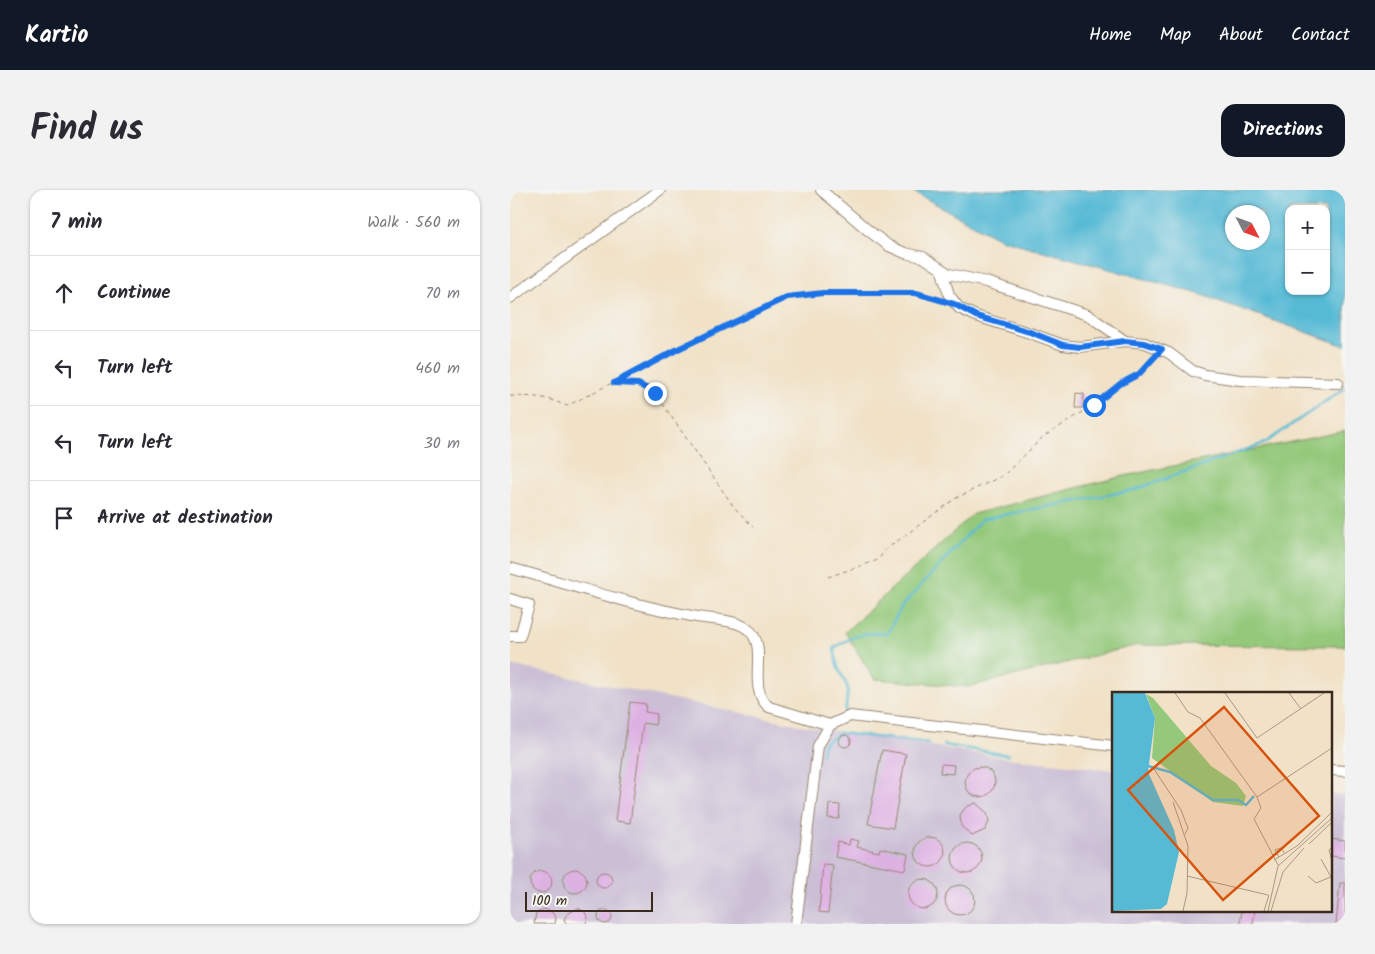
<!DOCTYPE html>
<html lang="en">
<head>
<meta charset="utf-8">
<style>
	:root { --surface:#fff; --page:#f2f2f3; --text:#2b2b33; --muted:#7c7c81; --line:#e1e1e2; --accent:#111827 }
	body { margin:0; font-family:Kalam,sans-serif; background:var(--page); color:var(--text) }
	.controls { position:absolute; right:15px; top:15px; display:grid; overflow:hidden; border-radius:10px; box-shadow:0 1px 4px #0004 }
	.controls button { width:45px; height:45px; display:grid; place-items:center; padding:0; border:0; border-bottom:1px solid var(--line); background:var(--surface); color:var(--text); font:25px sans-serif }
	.compass { position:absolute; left:715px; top:15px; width:45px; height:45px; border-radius:50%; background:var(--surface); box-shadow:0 1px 4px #0004; rotate:131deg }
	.scale { position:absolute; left:15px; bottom:12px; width:128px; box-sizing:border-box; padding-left:5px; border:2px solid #3b2a1e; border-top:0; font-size:14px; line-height:18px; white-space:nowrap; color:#3b2a1e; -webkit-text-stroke:4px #f6f6f2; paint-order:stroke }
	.stop { position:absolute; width:15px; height:15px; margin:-11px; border:4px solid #1a73e8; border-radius:50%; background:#fff }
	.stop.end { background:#1a73e8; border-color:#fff; box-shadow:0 1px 5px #0008 }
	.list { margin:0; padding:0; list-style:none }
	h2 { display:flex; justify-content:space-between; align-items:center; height:65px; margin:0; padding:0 20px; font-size:21px }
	h2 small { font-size:16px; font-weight:400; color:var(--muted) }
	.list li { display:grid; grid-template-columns:32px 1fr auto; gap:15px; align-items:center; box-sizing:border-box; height:75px; padding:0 20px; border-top:1px solid var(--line) }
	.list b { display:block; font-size:19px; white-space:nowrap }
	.list em { font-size:16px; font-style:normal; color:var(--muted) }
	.icon { flex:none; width:28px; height:28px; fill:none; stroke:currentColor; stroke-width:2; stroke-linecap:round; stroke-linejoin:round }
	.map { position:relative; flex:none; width:835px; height:734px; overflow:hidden; border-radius:15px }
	header { display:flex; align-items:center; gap:30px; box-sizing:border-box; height:70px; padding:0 25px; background:var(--accent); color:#fff }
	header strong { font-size:24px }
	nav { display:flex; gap:28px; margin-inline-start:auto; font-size:18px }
	.intro { display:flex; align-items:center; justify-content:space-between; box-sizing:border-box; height:120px; padding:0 30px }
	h1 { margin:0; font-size:35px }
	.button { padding:12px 22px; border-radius:15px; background:var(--accent); color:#fff; font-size:18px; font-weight:700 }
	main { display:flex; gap:30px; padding:0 30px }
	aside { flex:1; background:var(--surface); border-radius:15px; box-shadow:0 1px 4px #0004 }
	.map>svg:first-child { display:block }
</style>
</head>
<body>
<header>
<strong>Kartio</strong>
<nav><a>Home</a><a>Map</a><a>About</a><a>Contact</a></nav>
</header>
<div class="intro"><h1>Find us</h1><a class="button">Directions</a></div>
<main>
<aside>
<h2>7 min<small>Walk · 560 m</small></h2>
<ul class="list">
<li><svg class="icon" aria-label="ahead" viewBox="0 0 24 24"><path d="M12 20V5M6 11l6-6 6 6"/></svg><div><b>Continue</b></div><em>70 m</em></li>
<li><svg class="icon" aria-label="left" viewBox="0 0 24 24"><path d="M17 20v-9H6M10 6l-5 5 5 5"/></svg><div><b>Turn left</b></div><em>460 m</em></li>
<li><svg class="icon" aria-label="left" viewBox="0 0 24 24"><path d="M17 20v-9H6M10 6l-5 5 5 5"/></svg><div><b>Turn left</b></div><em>30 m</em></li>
<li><svg class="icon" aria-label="arrive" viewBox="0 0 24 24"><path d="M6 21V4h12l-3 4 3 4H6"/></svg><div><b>Arrive at destination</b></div></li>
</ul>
</aside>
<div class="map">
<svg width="835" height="734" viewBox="0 0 835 734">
	<rect width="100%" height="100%" fill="#f6f6f2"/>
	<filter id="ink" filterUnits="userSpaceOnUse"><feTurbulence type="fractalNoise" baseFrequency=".02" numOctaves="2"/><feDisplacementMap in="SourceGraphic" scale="10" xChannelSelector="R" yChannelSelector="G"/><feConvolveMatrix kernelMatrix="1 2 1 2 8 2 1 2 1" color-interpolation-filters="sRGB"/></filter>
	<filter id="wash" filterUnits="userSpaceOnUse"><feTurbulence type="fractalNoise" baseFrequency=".0096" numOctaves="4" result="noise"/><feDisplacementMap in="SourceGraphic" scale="20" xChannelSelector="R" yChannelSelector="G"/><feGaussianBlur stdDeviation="1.12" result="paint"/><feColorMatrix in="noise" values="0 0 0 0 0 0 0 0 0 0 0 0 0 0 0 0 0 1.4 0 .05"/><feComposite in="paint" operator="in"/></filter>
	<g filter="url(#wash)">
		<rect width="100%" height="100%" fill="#f1e2c7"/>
		<path fill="#cbbfd5" d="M0,475L290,535L503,569L604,580V720H821V604L835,605V734H0Z"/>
		<path fill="#94c97b" stroke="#687a4c" d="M835,241V456L628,455L458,497L364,489L335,442L463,324L609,287Z"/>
		<path fill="#56bad5" stroke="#48727a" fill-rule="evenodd" d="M400,0H835V156L689,104L490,49ZM779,19H816V101H779ZM722,22H752V52H722Z"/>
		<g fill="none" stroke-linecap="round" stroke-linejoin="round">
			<path stroke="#56bad5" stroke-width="2.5" d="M335,525L338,498L327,475L324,458C341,447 356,440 377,444L392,416L472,329L624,300L755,253L835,198
				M434,555L498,565
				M312,564L314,553L330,543L418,553"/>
		</g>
		<g id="blocks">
			<path fill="#deb1e3" d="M566,203L574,204L573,218H565Z
				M120,512L136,514L135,522L147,524L145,535L133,533L120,633L105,631Z
				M329 551a6 6 0 1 1 12 0a6 6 0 1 1-12 0Z
				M372,560L396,564L383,638L358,634Z
				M431,574L444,575L443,584L430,583Z
				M455 592a15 15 0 1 1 30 0a15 15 0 1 1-30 0Z
				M466,613L477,623L479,632L475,640L462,646L451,636L450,625L456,617Z
				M319,614L330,615L329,629L318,628Z
				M405 662a15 15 0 1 1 30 0a15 15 0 1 1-30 0Z
				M340,649L349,651L347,657L369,662L370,658L398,664L395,680L325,667L328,652L339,655Z
				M821,649L835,651V668L821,666Z
				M442 668a15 15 0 1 1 30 0a15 15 0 1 1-30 0Z
				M313,674L323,675L318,723L309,722Z
				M53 691a12 12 0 1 1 24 0a12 12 0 1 1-24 0Z
				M20 692a11 11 0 1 1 22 0a11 11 0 1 1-22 0Z
				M86 690a8 8 0 1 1 16 0a8 8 0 1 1-16 0Z
				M398 704a15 15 0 1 1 30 0a15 15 0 1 1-30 0Z
				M830,693H835V734H826Z
				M435 710a15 15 0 1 1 30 0a15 15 0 1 1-30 0Z
				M68,718L75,722L78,728L76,734H57L54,730L57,724Z
				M34,719L42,722L46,728L45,734H24L26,723Z
				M88 727a7 7 0 1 1 14 0a7 7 0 1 1-14 0Z
				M732,720H745L743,734H730Z"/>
		</g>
	</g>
	<g filter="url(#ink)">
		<use href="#blocks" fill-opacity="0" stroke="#968672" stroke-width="1"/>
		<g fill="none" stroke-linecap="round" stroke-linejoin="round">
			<g stroke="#968672" stroke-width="12">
				<path id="minor" d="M311,0L359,41L379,56L395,63L413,67L439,84L476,92L578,125L615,151
					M432,81L439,105L449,118L466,126L520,143L553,155L570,157L615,151L635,153L659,163L683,181L695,185L730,190L828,193
					M0,108L150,0
					M0,378C62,395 124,416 187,427C204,430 229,429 241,442C258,461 236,498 259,517L320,535
					M0,409L19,415L10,446H0
					M821,580L835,581
					M286,734L308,556L320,535L340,526L604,556"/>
			</g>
			<path stroke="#968672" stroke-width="1" stroke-dasharray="4 4" stroke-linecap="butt" d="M104,193L128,194L145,203L224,317L243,337
				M0,206C27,207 31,205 57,216L168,159L277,107L313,103L389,101L405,103L430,110
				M318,387L368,370L375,360L446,308L494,285L533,247L584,215L611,194L629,184L645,167"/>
			<use href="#minor" stroke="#fff" stroke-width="10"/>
		</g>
	</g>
	<g fill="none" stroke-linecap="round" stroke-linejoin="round" filter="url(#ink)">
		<path stroke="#1a73e8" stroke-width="6" d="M145,203L128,194L104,193L168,159L277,107L313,103H406L444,114L466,126L520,142L553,155L570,157L615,151L634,153L652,159L629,184L610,194L584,215"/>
	</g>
	<g transform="translate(602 502)">
		<rect width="220" height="220" fill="#f1e2c7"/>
		<path d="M34,2L41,6L99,74L124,91L134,104L131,114L101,110L40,66L43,26Z" fill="#94c97b"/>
		<path d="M0,1H33L43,26L36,80L62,138L67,160L55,212L49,217L0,219Z" fill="#56bad5"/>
		<path fill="none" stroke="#56bad5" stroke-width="2.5" d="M36,74L58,80L101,108H126L134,113L142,104"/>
		<path fill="none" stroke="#a89883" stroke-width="1" d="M63,1L76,20L88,26L145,105L220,56M113,1L145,46L212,1M177,1L189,17M42,77L69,118L76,136L73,142M145,105L149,116L142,127L166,173M61,110L76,154L75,201L71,219M197,152L220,130M220,155L217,158L220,169M167,165L163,158L169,156L173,162M209,167L219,185M162,168L185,154L220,120M75,184L156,203M196,184L204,191L219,185M152,219L157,203M156,219L166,174L220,126M159,219L171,180L192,156"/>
		<path fill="#d7540e" fill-opacity="0.15" stroke="#d7540e" stroke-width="2.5" d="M112,15L207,124L111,208L16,98Z"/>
		<rect width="220" height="220" fill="none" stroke="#3b2a1e" stroke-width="2.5"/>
	</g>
</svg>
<div class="controls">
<button>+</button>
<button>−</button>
</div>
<svg class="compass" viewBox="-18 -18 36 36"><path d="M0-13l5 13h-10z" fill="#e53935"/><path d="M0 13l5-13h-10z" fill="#7c7c81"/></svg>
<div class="scale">100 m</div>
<div class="stop" style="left:584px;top:215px"></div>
<div class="stop end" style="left:145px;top:203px"></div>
</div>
</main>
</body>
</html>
